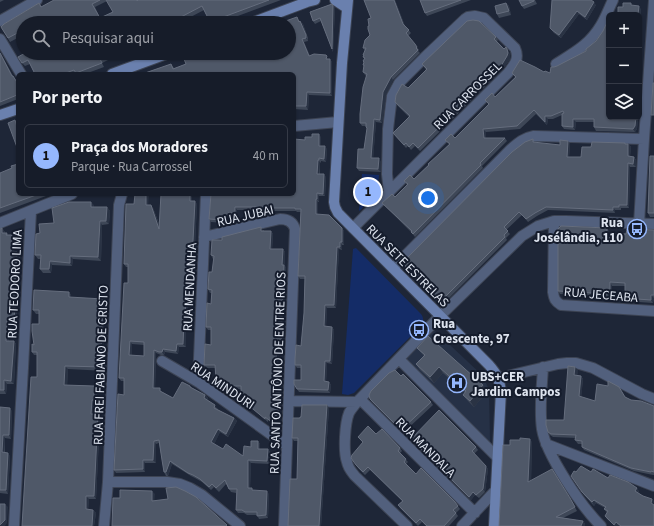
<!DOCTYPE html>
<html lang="pt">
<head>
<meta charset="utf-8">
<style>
	:root { --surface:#161c29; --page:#1f2531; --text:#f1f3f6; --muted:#9ea1a8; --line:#353a46; --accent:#95b7fd }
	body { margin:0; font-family:"Source Sans 3",sans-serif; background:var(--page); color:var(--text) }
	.controls { position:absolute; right:12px; top:12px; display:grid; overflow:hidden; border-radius:6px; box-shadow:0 1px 3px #0004 }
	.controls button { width:36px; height:36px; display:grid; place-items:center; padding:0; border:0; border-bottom:1px solid var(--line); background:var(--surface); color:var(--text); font:20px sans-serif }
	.you { position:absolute; left:428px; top:198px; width:14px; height:14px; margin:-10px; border:3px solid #fff; border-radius:50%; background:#1a73e8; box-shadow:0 0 0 6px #1a73e833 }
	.badge { display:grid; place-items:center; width:26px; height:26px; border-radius:50%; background:var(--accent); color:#111; font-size:13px; font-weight:700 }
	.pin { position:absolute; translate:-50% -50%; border:2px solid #fff; box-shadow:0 1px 4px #0006 }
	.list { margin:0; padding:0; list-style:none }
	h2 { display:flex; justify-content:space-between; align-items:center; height:52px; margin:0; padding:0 16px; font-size:17px }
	h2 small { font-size:13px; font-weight:400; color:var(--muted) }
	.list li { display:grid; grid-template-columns:26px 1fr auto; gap:12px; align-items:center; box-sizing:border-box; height:64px; margin:0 8px 8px; padding:0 8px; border:1px solid var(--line); border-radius:6px }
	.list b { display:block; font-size:15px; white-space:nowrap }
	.list p { margin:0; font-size:13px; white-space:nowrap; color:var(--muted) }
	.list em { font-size:13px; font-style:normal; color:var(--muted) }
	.icon { flex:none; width:22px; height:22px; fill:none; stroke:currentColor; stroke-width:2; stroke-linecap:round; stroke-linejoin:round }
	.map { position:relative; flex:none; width:654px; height:526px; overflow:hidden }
	.search { position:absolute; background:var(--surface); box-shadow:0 1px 3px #0004; left:16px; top:16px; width:280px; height:44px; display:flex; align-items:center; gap:10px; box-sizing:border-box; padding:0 14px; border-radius:22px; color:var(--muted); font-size:15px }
	.panel { position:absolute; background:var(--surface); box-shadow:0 1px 3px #0004; left:16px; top:72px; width:280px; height:124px; border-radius:6px }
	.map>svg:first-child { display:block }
</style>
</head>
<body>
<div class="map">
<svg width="654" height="526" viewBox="0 0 654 526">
	<rect width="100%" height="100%" fill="#1e2637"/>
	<path fill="#263146" d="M435,331L483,376L489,390L490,441L489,443L405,360L433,332Z"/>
	<path fill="#142c67" d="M362,174L379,175C377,194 374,198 359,211Z
		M356,248L420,313C424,317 424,321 421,326L354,393L348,395L342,394L353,249Z"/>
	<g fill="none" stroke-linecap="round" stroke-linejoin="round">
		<g stroke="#3d4454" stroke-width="12">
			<path id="street" d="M0,21L37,0
				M0,39L21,74
				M556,64C575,52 589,45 601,25C606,17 609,8 613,0
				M294,126L338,122
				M554,221L553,292C554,299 555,301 561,305L654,311
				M0,223L72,194
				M639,224L644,139L654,0
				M353,228L508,73C514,65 520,59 515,48L484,18L475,16L468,17L465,19L426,56L399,83L392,96L388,129L387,174L389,193
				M204,237L280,219C288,219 293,222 295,229L284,526
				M393,268L511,149C519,142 524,138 534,136L644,139
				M399,359L497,457
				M162,361L198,382L287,446
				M543,367C542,387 539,409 542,429C546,455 582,507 601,526
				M499,378L558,364L567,363H576L593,368L642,394L654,399
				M198,382L206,194
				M360,399L475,513
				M289,401L357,402
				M546,444L654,486
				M108,482H167L180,484L190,488L202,495L240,526
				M14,526L23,368L31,211
				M104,526L108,482L119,205L122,194
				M407,526L355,476C351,471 348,468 347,462C343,451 345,423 349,413C351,409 354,406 357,402L440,316L522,236L538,226L554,221H566L654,224
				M462,526L495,491"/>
		</g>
		<g stroke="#3d4454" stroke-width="12">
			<path id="secondary" d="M335,0L347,8
				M348,0L342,63L334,202L335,207L338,213L489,365C497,374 499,379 501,391L494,526
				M251,23L307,2L315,0
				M112,74L169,53
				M0,115L18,109"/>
		</g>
		<use href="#street" stroke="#52607d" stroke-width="10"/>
		<use href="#secondary" stroke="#6a80ae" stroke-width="10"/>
	</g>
	<path fill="#3e4757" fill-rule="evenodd" d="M0,0H4L0,2Z
		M54,0H281L219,23H211L204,10L183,21L184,23H23V35L10,42L1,27L4,24L39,3L42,7ZM107,1L113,12L100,18L95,7Z
		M364,0H395L405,26L411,33L408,36L417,47L419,50L418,51L420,53L393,80L386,95L382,123L376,122L373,158L381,162V172L359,171L357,168L364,149L367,129L366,126H362L360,123L366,76L365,75L363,72L364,66L363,65L364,62L363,61L364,59L363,55L365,51L363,48L370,35L368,29L371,18Z
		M420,0H471L427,16L425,13Z
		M535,0L537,4L524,9L522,6Z
		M552,0L596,5L587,20L579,14L561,38L554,33L550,28Z
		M506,3L509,6L511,15L499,18L497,14Z
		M333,5L335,8L333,52L321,21L315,24L313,21Z
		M299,20L300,22L303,24L308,38V41L304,42L310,56L329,59L332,62V96L309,95L308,110L294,109V74H145L171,64L174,68L289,53Z
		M496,37L498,40L497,41L504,49L509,52L510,56V59L503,69L420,151L415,146L411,150L408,146L406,148L393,133L409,117L397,105L395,102L426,70L422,64Z
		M0,52L13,76L18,83V99L0,106Z
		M29,53H122L102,63L104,67L85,74H77L76,73L75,74H35L30,64L25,66L22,63L27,54Z
		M122,53H134L135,55L126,58Z
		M512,73L609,117H638L637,129L635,132L596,131L594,127V122H576L575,130L564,129L562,126V115L553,119H548L547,125L536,114L520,129L486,132V138H505L507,141L482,166L483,168L415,237L411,232L382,203L395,197L407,185L404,181L414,179L449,144L445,140L455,138L489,105L485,100L495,97L515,77Z
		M321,137V146L327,149L326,162L321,161V163L320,162V174L326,177L325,196H319V202H318V214L342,228L344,231V245H342V250L339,249L336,308H327L326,326L332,327L334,330L332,364L327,363L326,382H329L331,385L330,393L299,392L294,384L301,380V368H297L295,365L301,346L304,313L305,279H300L298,276L301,212H297L296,211H275L261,213L259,210H237V216H231V219H225V223L211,222L209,219L211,194H294L305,140Z
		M568,141L570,144L569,157H581L591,147L628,144L631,147L630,156L634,157L636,160V167H630L629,208H621V210H615V213L548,210L537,216L528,222L522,215L506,230L510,234L506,238L507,240L443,304L438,302L408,272L406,269L535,143L560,145Z
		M654,156V217H650L648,213Z
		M0,173L18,194H46H45L46,196L0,213Z
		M192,197V201L197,204L194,265H189V275H192L194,278L193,306L188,305V318L189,319L188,326H186V347H179L178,354L165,352L164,355H161L156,353L155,388L173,398L190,386L192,388L205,395L208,398L207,400L218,409H217L234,418L237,421L228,437L220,432L214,444L223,449L243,456L251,447L258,441L260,444V449H268L270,452V464L251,463L250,488L254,491L269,494L268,518L259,519L257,515H247L244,513H238L236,510V493L231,492L226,484L219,492L214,487L211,490L202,482L195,478L191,476L172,464L168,476H166L164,472L163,461L162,460L159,443L156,444V463H145V472L116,473L114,470L124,395V381H121L119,378L128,283V267H126L124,264L148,205L153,208L160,226ZM132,344L144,345V356L132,355Z
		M94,205V207H107L110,211L109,224L102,225L101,261L73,259L72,266L52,265L51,273H43L40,269L41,259H38L35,255L54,223Z
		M2,228L5,232V233H7L8,235L15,239L14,252H17L20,255L18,297L13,296L12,307L17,310L16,324L9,323V341H14L16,344L14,384H7L6,394H0V229Z
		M264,230V231H271L273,234L272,249H283L285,252V266L286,268L283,347H280V350H279L277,375L282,378L280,414H279L278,428L268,420V422L250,407L247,404V399H243L241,396V389H226L218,382L216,379L215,368H207L204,365L211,345V330H208L206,327L211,304L212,293H210L208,289L212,272L214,259H213L211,255L222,240Z
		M654,230V298L653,303L639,302L637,299V298L627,297L625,294V286H612V297L560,294L558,291L559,244L609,231V233L626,234Z
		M69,292L71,295V297L103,299L105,302L103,359L106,362V371L68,369L67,385L94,386L97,390L96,404H94V414L100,418L96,499H89L88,509L93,510L96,513L94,526L37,377V355H34L32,352L34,345L39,324V314H36L33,310Z
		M417,348L483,385L487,392L474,407L468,401L463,395L465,393L443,373L434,383L420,370L416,364L424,356Z
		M578,370L577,375L581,376L583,379L581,397L595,401L619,387L625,397L631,400L654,406V475H653L634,471L584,450L582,447V444H578L575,440L576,438L553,437L550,435L548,432L564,420Z
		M370,399L431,402L433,405L403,433L372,402Z
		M327,405L329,408L321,526H288L297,479L298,441H294L292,438L300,418Z
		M0,407L12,411L11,439L5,438V453L10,456L8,494L0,493V496Z
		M376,434L400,448L402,451L400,453L408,462L406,464L416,474L455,502L460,509L456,513L458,516L449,526H426L422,522L418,526L400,508L398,505L402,501L370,470L365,475L358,468L351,458L363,443L358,437Z
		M411,439L476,447L478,450L474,454L488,469L485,492L479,498L475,495L471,500L413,442Z
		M520,440L532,442L531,481L572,501L577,511L563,518L583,521L585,524L499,526L510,445Z
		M576,472H591L608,478L639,491L638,493L654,505V526H619L618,525L615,526L607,519L605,516L607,513L604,509L605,508L596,503L594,506L584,495L571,476Z"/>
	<path fill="#2a3344" d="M394,0H395L405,27L403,24Z
		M594,2L596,5L587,20L585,17Z
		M506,3L509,6L511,15L509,11Z
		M333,5L335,8L333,52L332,49Z
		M639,6L641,9V20L642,23L639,99Z
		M577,11L579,14L561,38L559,35Z
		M300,21L303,24L308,41L306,38Z
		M302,39L304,42L311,60L309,56Z
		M507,49L509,52L510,56V59L503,69L501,66Z
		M0,52L15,80L12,76Z
		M330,59L332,62V96L330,93Z
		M391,77L393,80L386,95L382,123L380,120L383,92Z
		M307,92L309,95L308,110L306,106Z
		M545,116L548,119L547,125L545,122Z
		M636,117H638L637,129L635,132L633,129Z
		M374,119L376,122L373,161L371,158Z
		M573,119L576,122L575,130L573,127Z
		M483,129L486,132V141L484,138Z
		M319,134L321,137V149L319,146Z
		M568,141L570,144L569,160L567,157Z
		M628,144L631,147L630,159L628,156Z
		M325,146L327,149L326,162L324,159Z
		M634,157L636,160V167L633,164Z
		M379,158L381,162V172L378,169Z
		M318,160L320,162L319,177L317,174Z
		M628,163L630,167L629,208L627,205Z
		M324,174L326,177L325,196L323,194Z
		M317,193L319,196V202L317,199Z
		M146,194H149L148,208L146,205Z
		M190,194L192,197V204L190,201Z
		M316,199L318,202V217L316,214Z
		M195,201L197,204L194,265L192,261Z
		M91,202L94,205V211L91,207Z
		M151,205L153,208L162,232L159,229Z
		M107,207L110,211L109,224L106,221Z
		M235,207L237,210V216L235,213Z
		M613,207L615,210V213L613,210Z
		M228,213L231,216V219L229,216Z
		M223,216L225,219V223L223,220Z
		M100,221L102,225L101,261L98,257Z
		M2,228L5,232V237L2,233Z
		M342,228L344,231V245L342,242Z
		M607,228L609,231V236L607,233Z
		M271,231L273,234L272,252L270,249Z
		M12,235L15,239L14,256L11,252Z
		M340,242L342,245V250L340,247Z
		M337,247L339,249L336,308L334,305Z
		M283,249L285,252V266L286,268L283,347L281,344Z
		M17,252L20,255L18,297L15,293Z
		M70,256L73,259L72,266L70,263Z
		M50,261L52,265L51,273L49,269Z
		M187,262L189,265L188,278L186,275Z
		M192,275L194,278L193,306L191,303Z
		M610,282L612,286V297L610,294Z
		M69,292L71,295V301L69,297Z
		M11,293L13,296L12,310L10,307Z
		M651,295L654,298L653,303L651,300Z
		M103,299L105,302L103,362L101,359Z
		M186,302L188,305V318L189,319L188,326L186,323L185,316Z
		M325,305L327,308L326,329L324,326Z
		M15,307L17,310L16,324L14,320Z
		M7,320L9,323V344L6,341Z
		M184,323L186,326V347L183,344Z
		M332,327L334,330L332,364L330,361Z
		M14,341L16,344L14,384L11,381Z
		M130,341L132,344V358L129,355Z
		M177,344L179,347L178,354L176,351Z
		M278,344L280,347V350L278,347Z
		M277,347L279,350L277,378L275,375Z
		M163,349L165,352L164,355L162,352Z
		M154,350L156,353L155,391L153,388Z
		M104,359L106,362V371L103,367Z
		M325,361L327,363L326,384L324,381Z
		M65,366L68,369L67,389L64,385Z
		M439,367L443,373L434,383L430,377Z
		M575,367L578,370L577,378L574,375Z
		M280,375L282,378L280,414L278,411Z
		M581,376L583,379L581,400L579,396Z
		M4,380L7,384L6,394L4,390Z
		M329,382L331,385L330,393L328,390Z
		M483,385L487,392L474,407L470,401Z
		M94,386L97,390L96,404L94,400Z
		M205,395L208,398L206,402L204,398Z
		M92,400L94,404V418L91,414Z
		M327,405L329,408L321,526H319Z
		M10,408L12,411L11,439L9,435Z
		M276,411L279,414L278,428L276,425Z
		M98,414L100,418L96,499L94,496Z
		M234,418L237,421L228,437L226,434Z
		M218,429L220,432L214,445L211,442Z
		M3,435L5,438L4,456L2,452Z
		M530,439L532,442L531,486L528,482Z
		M154,441L156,444V463L153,460Z
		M258,441L260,444V452L258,449Z
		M268,449L270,452V464L267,461Z
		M8,453L10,456L8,494L6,490Z
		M143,460L145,463V472L143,469Z
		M248,460L251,463L250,491L248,488Z
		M170,461L172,464L168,476L166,472Z
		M486,466L488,469L485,492L483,489Z
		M637,488L639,491L637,494L635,491Z
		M152,491L155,494L154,504L152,501Z
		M267,491L269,494L268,518L266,515Z
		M473,492L475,495L471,500L469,497Z
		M86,496L89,499L88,513L86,509Z
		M652,499L654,501L653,506L651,503Z
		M594,500L596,503L594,506L592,502Z
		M5,504L8,507L7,523L5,526H0Z
		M93,510L96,513L94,526H92Z
		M583,521L585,524V526H581Z
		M616,522L618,525V526H615L614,525Z"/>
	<path fill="#4f5868" stroke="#656d7d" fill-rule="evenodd" d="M54,0H100L92,4L100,18L113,12L106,0H137V1L138,0H269L210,22L202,6L181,17L184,23H42L40,20L35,23H23V30L8,38L1,27L4,24L39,3L41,7Z
		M364,0H394L403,24L409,30L406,33L415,44L417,47L416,48L418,50L391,77L383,92L380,120L374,119L371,158H379L378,169L357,168L358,149H364L367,128L366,127V123H360V114L363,87L367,74L363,72L364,65H363L364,62L363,61L365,58L363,57L364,55H363L366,48H363L365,40L370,35L368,29V26H369L368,19L371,18Z
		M420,0H461L425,13Z
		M519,0H534V1L522,6Z
		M552,0H591L594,2L585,17L577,11L559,35L552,30L550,28Z
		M506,3L509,11L497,14L495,6Z
		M623,3H631V5L639,6L638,15H619L618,13V7H623Z
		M332,4L333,5L332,49L320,18L313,21L310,12Z
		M297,17L299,22L300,21L306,35V38L302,39L309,56L314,54L326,55L327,56L326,59H330V93L307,92L306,106H294V74H145V73L171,64L173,69L186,64L184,59L201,53H289V23H280Z
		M609,18V117H636L635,126L633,129L594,127V119H573V127L562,126V114L564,113L563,111L551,116H545V122L534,110L517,126L483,129L484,138H505L480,163L481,165L413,234L411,232L412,231L382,203L392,194L395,197L408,184L404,181L410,175L414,179L429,165L428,164L450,144L445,140L451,134L455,138L489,104L485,100L492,93L495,97L516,77L512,73L520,60L535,67L544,72L545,71L550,73L551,67H554L557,66L586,51V49L596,41L603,31Z
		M639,19H640L639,50Z
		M473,20L479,21L496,37L494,39L504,49L506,47L507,49L508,53L507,56L501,66L418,148L413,143L409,147L406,143L404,145L393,133L410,116L395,102L396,95L402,84L408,88L427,69L422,64L467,21Z
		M0,53L12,76H13L18,84V92L17,95L0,102Z
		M25,53H26V54L29,53H112L100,59L102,63L76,73L74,70L63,74H35L28,60L22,63L18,57Z
		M653,83H654V115H651Z
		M15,120L17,127L18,126V150L8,123Z
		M312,134H319V146H325L324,159L319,158V160H318L317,174H324L323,194L317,193V199H316V214L329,215L342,228V242H340V247H337L334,305H325L324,326L332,327L330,361H325L324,381L329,382L328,390L300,389H297L294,384V380H301V365H295V359L296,345L301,346L304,313L305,276H298L301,209H295V208H273L259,210V207H235V213H228L229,216H223V220L209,219L211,194H294V139L305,140V137H312Z
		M533,139V142L560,145V140L568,141L567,157H581L582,147H591L592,142L625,143V144H628V156L634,157L633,164L628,163L627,205H619V207H613V210L546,207L535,213L526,219L519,212L504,227L508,231L504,235L505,237L441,301L435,298L406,269L404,262L405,260L512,152L525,142Z
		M650,156H654V213H648Z
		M18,164V194H39L0,208V173L12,168L11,166Z
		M135,194H146V205H151L159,229L161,194H190V201H195L192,261L187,262L186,275H192L191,303L186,302L185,316H187L186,323H184L183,344H177L176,351L163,349L162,352H159L154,350L153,388H160V391L173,398L182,382L190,386V387L205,395L204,398L215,405L214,408L234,418L226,434L218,429L211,442L223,449L226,444L243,456L244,446L251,447V441H258V449H268L267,461L248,460V488H252V490L267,491L266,515L257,516V512H245L242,510H236L237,489H229L225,480L216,488L212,484L209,487L200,479L193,475L188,473L170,461L166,472H164L162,460L159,440L154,441L153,460H143V469L114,470L118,394L124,395V378H119L124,283H128V264H124L126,204H134ZM130,341L144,342V356L129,355Z
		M69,202H91V207H107L106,221H100L98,257L70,256V263L50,261L49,269H40L41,255H35L36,234L40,233L39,224L54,223L52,208Z
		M561,226L607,228V233L626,234L627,229L654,230V295H651V300L637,299V295L625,294V283L610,282V294L558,291V244H559L558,229Z
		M261,227V231H271L270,249H283L282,265H284L281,344H278V347H277L275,375H280L278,411H276V425L265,417V419L247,404L248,396H241V386H224L216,379L215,365H204L205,344L211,345V327H206L207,303L211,304L212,290L208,289L209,272H212L214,256L211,255L212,240H222V237Z
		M2,228V233H7L6,235H12L11,252H17L15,293H11L10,307H15L14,320H7L6,341H14L11,381L4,380V390H0V229Z
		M34,290L69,292V297L103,299L101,359H104L103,367L65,366L64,385L94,386V400H92L91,414H98L94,496H86V509L93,510L92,526H22L31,377H37V352H32V344L34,345L32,331V324H39V310H33Z
		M428,336L483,385L470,401L463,395L466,391L439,367L430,377L416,364L425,355L417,348Z
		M568,366L575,367L574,375L581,376L579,396L595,401L597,384L608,386V381L619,387L625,397L631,400L641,401L654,406V472L651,471V472L631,468L582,447V441L575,440L576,435L551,434L548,432L546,425V420H564Z
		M395,370L401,376L403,374L431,402L401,430L370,399L369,395L371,391L389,373Z
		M302,405H327L319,526H288L290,479H297L298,438H292L293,418H300V417H301Z
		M0,407L10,408L9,435H3L2,452L8,453L6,490H0Z
		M439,410L476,447L472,451L486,466L483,489L476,495L473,492L469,497L411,439Z
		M368,426L376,434L382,429L400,448L398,451L406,459L404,462L416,474L421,468L455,502L458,506L453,510L456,513L444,526H427L420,519L416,523L398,505L403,501L368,467L363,472L356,465L351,458L352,455L363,442L358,437Z
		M520,438L530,439L528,482L552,469L570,498L575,507L556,517L583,521L581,526H499L503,445H510V440H520Z
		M581,466L591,472L593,469L608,478L610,475L628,482L637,488L635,491L643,496L652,499L651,503L654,505V526H621L616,522L614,525L605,516L608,511L604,509L606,507L594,500L592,502L582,492L571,476L574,471L576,472Z
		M176,487L185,491L196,497L227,525L226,526H112L113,498H120V490L152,491V501L168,499L166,488Z
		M0,504H5V520L0,525Z"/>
	<defs>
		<g id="bus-ring" transform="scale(1)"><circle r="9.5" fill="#151c2c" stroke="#95b7fd" stroke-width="1.5"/><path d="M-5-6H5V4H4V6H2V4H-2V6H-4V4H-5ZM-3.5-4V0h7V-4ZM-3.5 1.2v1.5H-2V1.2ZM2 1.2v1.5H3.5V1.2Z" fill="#95b7fd"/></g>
		<g id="hospital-ring" transform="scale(1)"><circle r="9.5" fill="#151c2c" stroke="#95b7fd" stroke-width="1.5"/><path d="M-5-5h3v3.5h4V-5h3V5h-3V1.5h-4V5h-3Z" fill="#95b7fd"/></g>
	</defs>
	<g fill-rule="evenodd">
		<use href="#bus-ring" x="637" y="229"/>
		<use href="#bus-ring" x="419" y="330"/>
		<use href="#hospital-ring" x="457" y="383"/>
	</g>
	<g text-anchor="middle" stroke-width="4" stroke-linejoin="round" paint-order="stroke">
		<g font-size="13" fill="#dde3ee" stroke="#151c2c">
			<text transform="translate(467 95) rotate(-45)" y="5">RUA CARROSSEL</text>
			<text transform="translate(245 215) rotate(-13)" y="5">RUA JUBAI</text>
			<text transform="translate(408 265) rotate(45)" y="5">RUA SETE ESTRELAS</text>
			<text transform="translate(14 284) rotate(-87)" y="5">RUA TEODORO LIMA</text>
			<text transform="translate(189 287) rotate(-87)" y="5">RUA MENDANHA</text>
			<text transform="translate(601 294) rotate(5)" y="5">RUA JECEABA</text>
			<text transform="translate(100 365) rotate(-88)" y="5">RUA FREI FABIANO DE CRISTO</text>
			<text transform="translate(277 373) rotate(-88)" y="5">RUA SANTO ANTÔNIO DE ENTRE RIOS</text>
			<text transform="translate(223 385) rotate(34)" y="5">RUA MINDURI</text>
			<text transform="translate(426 447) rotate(45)" y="5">RUA MANDALA</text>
		</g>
		<g font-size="13" font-weight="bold" fill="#dde3ee" stroke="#151c2c" text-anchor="start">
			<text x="623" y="227" text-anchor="end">Rua<tspan x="623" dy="15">Josélândia, 110</tspan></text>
			<text x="433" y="328">Rua<tspan x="433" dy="15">Crescente, 97</tspan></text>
			<text x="471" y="381">UBS+CER<tspan x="471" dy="15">Jardim Campos</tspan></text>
		</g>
	</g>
</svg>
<div class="controls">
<button>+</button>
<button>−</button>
<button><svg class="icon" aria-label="layers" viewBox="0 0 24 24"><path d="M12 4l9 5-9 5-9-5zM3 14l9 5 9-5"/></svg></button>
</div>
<div class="you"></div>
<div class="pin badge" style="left:368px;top:192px">1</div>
<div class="search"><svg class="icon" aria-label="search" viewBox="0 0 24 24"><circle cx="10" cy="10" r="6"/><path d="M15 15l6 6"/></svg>Pesquisar aqui</div>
<section class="panel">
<h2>Por perto<small></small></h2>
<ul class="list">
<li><span class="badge">1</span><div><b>Praça dos Moradores</b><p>Parque · Rua Carrossel</p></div><em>40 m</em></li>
</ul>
</section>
</div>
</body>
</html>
